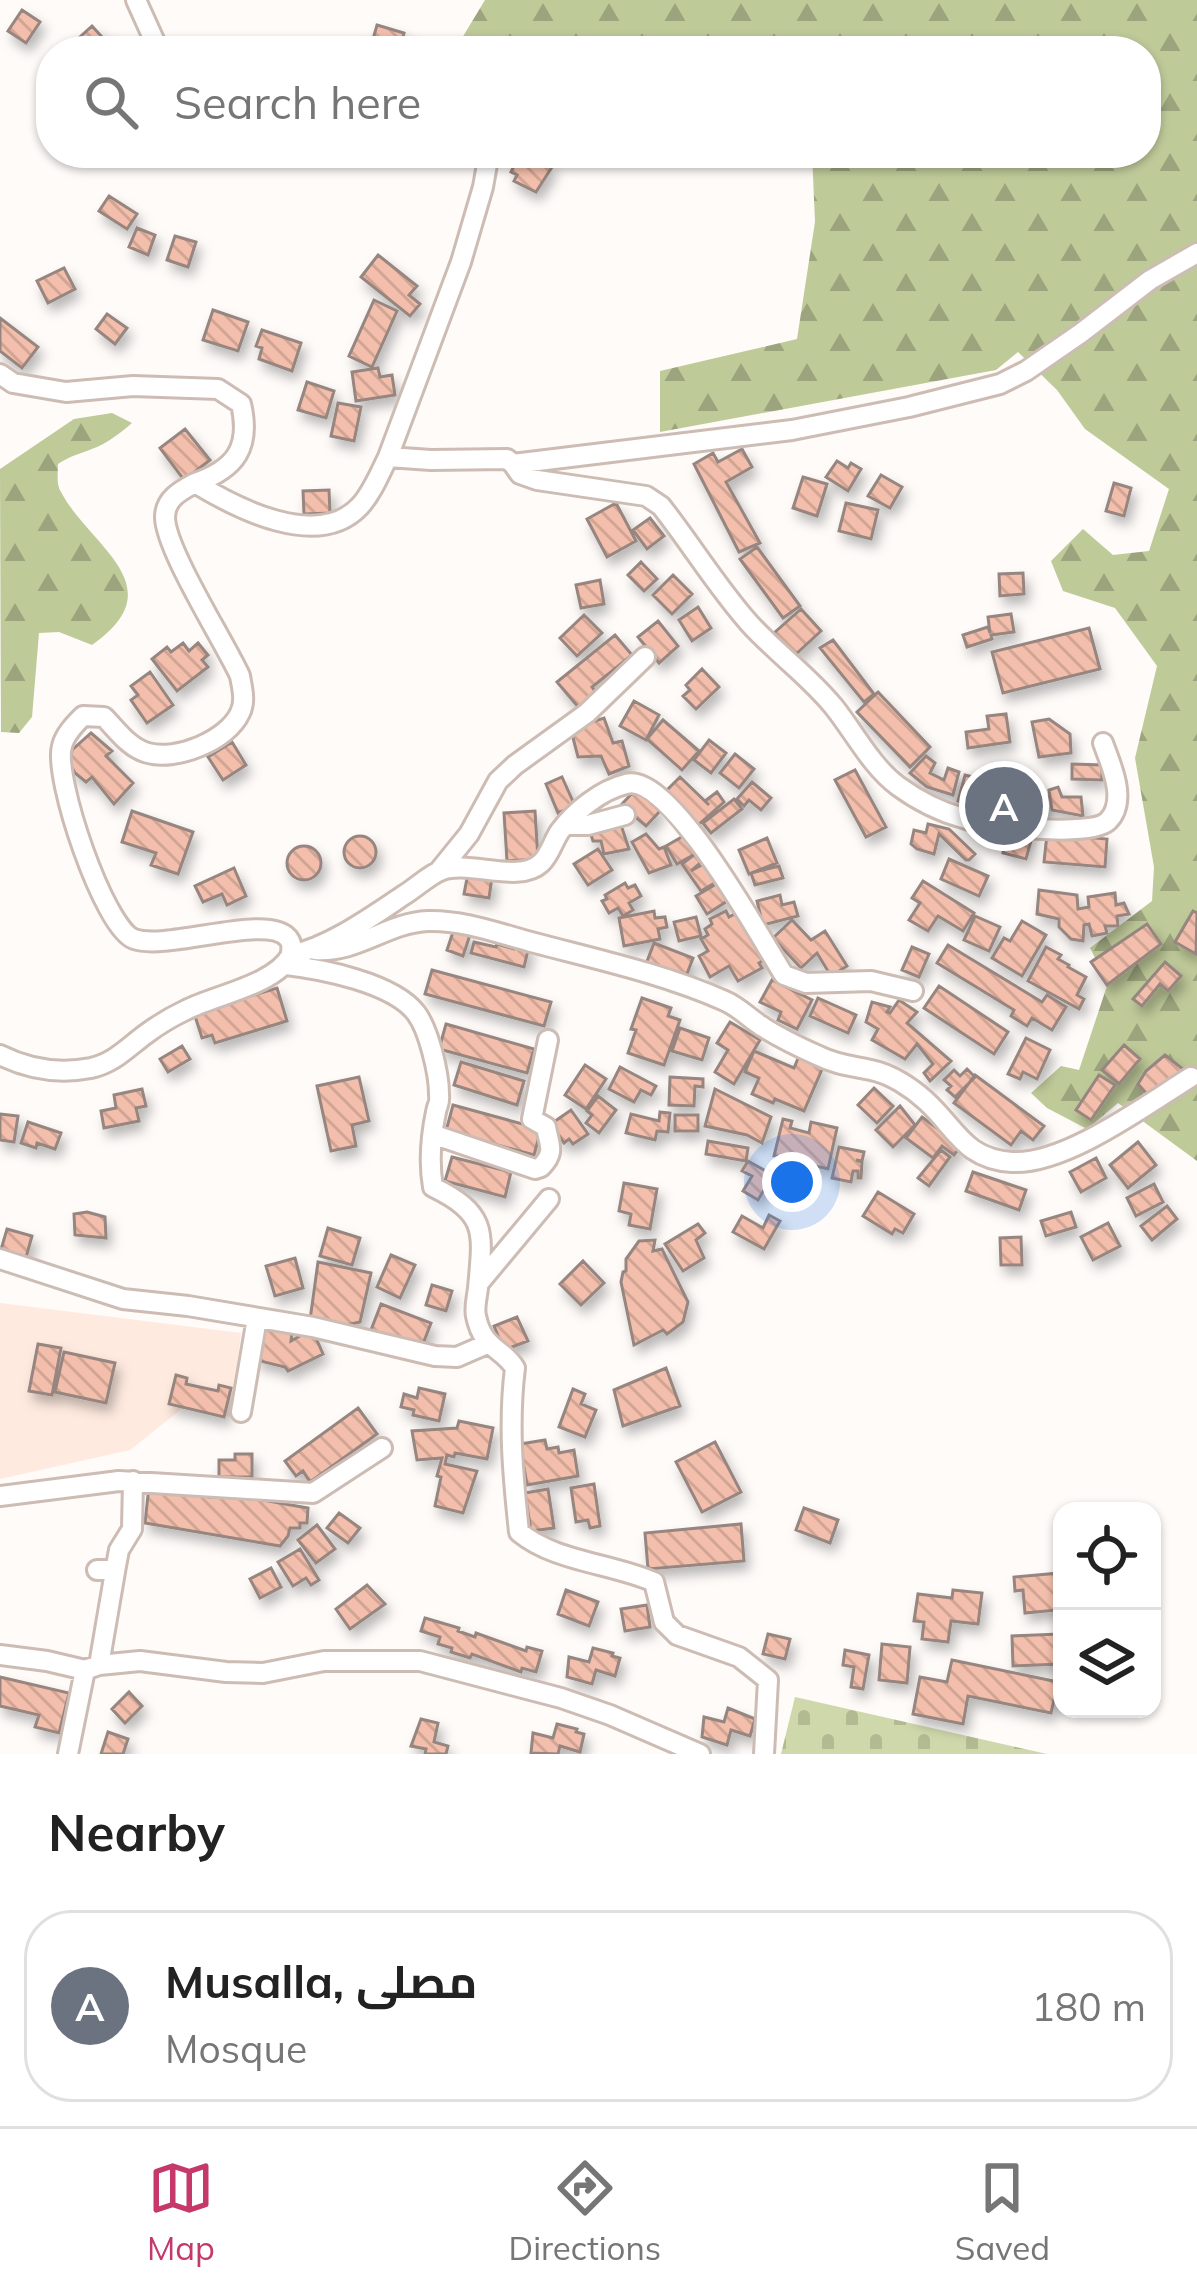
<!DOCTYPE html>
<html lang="en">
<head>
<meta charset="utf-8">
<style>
	:root { --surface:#fff; --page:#f2f2f2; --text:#222; --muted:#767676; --line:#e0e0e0; --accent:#c4386a }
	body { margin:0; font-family:Mulish,Cairo,sans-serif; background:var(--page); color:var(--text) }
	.controls { position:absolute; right:36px; bottom:36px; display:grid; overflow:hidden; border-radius:24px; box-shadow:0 3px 9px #0004 }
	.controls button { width:108px; height:108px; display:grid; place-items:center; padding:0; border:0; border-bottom:3px solid var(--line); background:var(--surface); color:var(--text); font:60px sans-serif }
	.you { position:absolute; left:792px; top:1182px; width:42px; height:42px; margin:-30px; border:9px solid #fff; border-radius:50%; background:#1a73e8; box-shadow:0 0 0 18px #1a73e833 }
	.badge { display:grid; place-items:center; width:78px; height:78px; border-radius:50%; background:var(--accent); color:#fff; font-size:39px; font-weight:700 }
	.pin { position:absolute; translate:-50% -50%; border:6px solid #fff; box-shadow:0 3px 12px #0006 }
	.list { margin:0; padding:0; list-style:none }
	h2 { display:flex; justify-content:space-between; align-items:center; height:156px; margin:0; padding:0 48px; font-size:51px }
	h2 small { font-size:39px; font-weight:400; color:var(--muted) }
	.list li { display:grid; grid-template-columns:78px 1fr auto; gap:36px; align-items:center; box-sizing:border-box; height:192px; margin:0 24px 24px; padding:0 24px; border:3px solid var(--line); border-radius:48px }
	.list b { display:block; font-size:45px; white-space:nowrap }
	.list p { margin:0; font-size:39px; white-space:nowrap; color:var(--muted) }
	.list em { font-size:39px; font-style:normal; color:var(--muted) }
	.icon { flex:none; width:66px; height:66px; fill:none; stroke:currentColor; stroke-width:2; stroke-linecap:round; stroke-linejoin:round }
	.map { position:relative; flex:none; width:1197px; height:1754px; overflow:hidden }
	.search { position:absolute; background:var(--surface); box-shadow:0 3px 9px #0004; left:36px; right:36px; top:36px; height:132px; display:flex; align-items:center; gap:30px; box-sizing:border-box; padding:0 42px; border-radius:48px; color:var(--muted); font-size:45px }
	.sheet { height:372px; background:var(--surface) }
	nav { display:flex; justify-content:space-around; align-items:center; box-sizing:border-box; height:168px; border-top:3px solid var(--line); background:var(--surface); font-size:33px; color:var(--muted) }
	nav a { display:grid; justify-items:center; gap:6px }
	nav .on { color:var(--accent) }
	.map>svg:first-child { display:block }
</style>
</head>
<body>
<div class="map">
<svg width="1197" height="1754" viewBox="0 0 1197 1754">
	<defs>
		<pattern id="forest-firs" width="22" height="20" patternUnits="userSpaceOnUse" patternTransform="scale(3)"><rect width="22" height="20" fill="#bfca99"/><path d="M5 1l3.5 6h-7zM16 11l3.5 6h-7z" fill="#9ca47d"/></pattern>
		<pattern id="cemetery-stones" width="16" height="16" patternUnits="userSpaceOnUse" patternTransform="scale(3)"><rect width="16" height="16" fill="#ced8aa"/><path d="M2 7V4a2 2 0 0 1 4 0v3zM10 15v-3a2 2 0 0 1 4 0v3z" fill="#b2ba92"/></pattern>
		<pattern id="building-back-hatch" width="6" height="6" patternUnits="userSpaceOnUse" patternTransform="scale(3)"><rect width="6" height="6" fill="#f3bfac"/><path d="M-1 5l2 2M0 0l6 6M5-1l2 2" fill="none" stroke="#d1a494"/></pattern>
		<filter id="shadow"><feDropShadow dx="4.5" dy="8" stdDeviation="6" flood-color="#0004"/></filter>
	</defs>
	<rect width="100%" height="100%" fill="#fefbf9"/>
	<path fill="#ffeadf" d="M0,1303L241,1333L231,1417L184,1407L130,1450L0,1479Z"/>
	<path fill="url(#forest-firs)" d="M485,0H1197V1161L1118,1103L1087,1129L1047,1108L1031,1093L1061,1066L1079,1070L1108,983L1090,948L1152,901L1154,867L1135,758L1157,666L1115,608L1063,591L1051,561L1083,529L1113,555L1149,551L1169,489L1085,429L1057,390L1018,352L996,370L660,432V371L797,339L815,222L812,153H1146V51H478L459,43Z
		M112,413L132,423C120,433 110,441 97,447C83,453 71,455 58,464C58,474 56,484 61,492C90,547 176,586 92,645L59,632L39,633L32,717L19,733L1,732L0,469L74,419Z"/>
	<path fill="url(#cemetery-stones)" d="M795,1697L1047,1754H781Z"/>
	<path fill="url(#building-back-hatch)" stroke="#97857f" stroke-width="3" filter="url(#shadow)" d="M22,10L40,22L26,43L8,31Z
		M377,25L404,33L399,51L371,46Z
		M92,26L112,48L108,51H74L70,46Z
		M520,153H526L552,167L536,192L514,181L517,175L511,172Z
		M109,196L137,214L127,229L99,211Z
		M137,228L155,235L148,255L129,247Z
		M175,236L196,242L188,267L167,260Z
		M378,255L417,286L409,295L420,304L410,316L361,277Z
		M64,268L75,289L48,303L37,281Z
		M374,300L397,311L372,367L349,356Z
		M213,310L248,322L238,351L203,340Z
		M107,314L127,328L115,344L96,329Z
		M0,318L38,347L22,368L0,351Z
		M262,330L301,343L292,371L259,359L262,348L256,346Z
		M378,368L380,377L392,375L395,395L356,401L352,372Z
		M307,382L334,391L326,418L298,410Z
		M338,403L361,407L354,441L331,436Z
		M185,429L210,460L184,480L160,448Z
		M742,449L752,467L726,482L760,543L739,552L694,464L713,453L718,462Z
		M837,461L848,468L851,463L861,469L848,491L826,477Z
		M881,475L902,487L890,508L868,496Z
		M803,477L827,484L817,516L793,508Z
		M1114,483L1131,488L1124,516L1106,511Z
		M329,490L330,513L304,514L303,491Z
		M616,503L636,541L607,557L587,519Z
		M846,503L878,510L871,539L839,531Z
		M650,518L664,536L647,549L633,530Z
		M757,547L800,606L783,618L740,559Z
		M641,562L657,579L644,591L628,575Z
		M1023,573L1024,594L1000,596L999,574Z
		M673,575L692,594L672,614L653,595Z
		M600,580L604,604L581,608L576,585Z
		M698,607L711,628L692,641L679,620Z
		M801,609L821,631L795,655L774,633Z
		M1011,614L1014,632L991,635L992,639L967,647L963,635L988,627L990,633L988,617Z
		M584,615L602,633L577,656L560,638Z
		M658,621L678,646L659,663L638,637Z
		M1089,628L1100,669L1003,693L992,652Z
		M615,635L632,655L592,687L597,694L579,708L557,682Z
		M833,640L874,694L864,702L820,648Z
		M183,643L189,651L198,643L208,655L202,660L208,667L177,691L152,659L167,647L171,652Z
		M702,669L719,687L696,709L683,696L690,690L686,685Z
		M150,672L173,705L147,723L131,700L138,695L131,686Z
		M878,692L930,747L910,767L857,712Z
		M634,701L659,715L646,740L620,726Z
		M1006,714L1010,742L968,748L966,732L989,729L987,716Z
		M604,718L613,743L622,741L629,766L609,774L601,756L578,757L572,734L585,724Z
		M1049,719L1070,734L1071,753L1039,757L1032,722Z
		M663,720L699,751L682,770L647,739Z
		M91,733L112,751L106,756L133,783L114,804L92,777L86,782L75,773L70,764L72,750Z
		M709,740L726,753L711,773L694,760Z
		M232,742L246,765L223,780L208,757Z
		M735,754L754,769L739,788L720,773Z
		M926,756L935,763L930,773L944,780L948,768L959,772L953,795L927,787L910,773Z
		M1072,764L1102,765V780L1072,779Z
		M855,770L886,827L866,837L835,780Z
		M965,775L993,782L986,809L958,801Z
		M562,777L575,806L558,813L546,784Z
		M680,777L709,805L705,801L717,792L724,802L698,825L664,793Z
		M752,782L771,798L761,810L749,800L744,806L737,799Z
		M1058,787L1062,797H1081L1083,816L1052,810L1049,790Z
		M636,789L660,811L646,826L621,805Z
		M1030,792L1048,797L1043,816L1025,811Z
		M994,796L1018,801L1015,817L991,811Z
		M734,799L742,809L711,833L703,823Z
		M132,811L193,832L178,874L151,865L156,853L122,842Z
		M535,811L538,859L507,861L504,813Z
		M620,822L629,849L604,854L601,841H593L589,829Z
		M928,824L949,829L975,854L969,860H966L939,834L934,854L917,849L911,844L914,830L926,833Z
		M1009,831L1032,837L1026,859L1003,853Z
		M646,834L659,849L664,847L671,865L649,873L632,842Z
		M687,834L705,859L691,871L707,862L718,881L701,891L682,864L695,854L677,864L666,846Z
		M1047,834L1107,839L1105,867L1044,862Z
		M344 852a16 16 0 1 1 32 0a16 16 0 1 1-32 0Z
		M767,838L777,863L749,874L739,850Z
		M287 863a17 17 0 1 1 34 0a17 17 0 1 1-34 0Z
		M598,849L612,870L588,885L574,864Z
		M949,859L988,876L979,896L941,879Z
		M779,866L783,878L755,885L751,873Z
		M234,868L246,896L227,905L222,894L203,902L195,886Z
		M468,873L492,877L489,898L464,894Z
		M923,881L974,913L963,931L938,916L928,931L909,920L920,903L912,898Z
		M625,883L628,888L635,885L641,896L629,903L633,910L623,916L618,908L609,913L602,901L607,899L605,895Z
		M718,883L729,900L707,914L696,896Z
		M1039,890L1077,895L1078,909L1089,907L1088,897L1115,893L1116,905L1124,903L1129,914L1117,916L1118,926H1105L1107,933L1092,936L1089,924L1084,925L1083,941L1071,939L1059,927V919L1037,914Z
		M780,895L782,905L794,902L798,916L763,925L757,901Z
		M654,911L655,918L665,917L667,927L658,929L660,939L624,946L619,918Z
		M726,911L729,917L740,911L766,959L759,963L762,968L738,981L729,966L710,977L699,956L708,951L701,939L708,935L705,929L712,924L710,919Z
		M1193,911L1197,913L1196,954L1175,942Z
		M975,916L1000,927L989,951L964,940Z
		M696,917L701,936L679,941L674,922Z
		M792,920L811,940L825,931L847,966L831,976L817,953L801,968L773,938Z
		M1022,921L1046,935L1022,976L992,958L1004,938L1010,941Z
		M1147,924L1161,944L1107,985L1091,962Z
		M454,929L470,935L463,956L447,950Z
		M474,942L496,947L497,944L514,949L516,942L529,946L524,967L471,953Z
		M654,943L693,958L685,979L646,964Z
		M948,945L1042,1002L1047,995L1066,1007L1052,1030L1032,1018L1027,1026L1011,1016L1014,1010L937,963Z
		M912,947L929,954L919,977L902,970Z
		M1046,947L1061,955L1058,959L1069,965L1068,967L1086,977L1077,995L1084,999L1079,1009L1028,981Z
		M1165,962L1181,976L1168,991L1160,984L1142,1006L1133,999Z
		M432,970L551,1002L544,1026L425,994Z
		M772,980L812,1000L797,1029L778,1020L781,1012L760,1002Z
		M939,986L1008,1032L994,1054L924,1008Z
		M277,988L287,1021L215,1043L212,1035L202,1038L194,1013Z
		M642,998L671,1008L668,1016L680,1020L664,1065L628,1053L636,1030L631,1029Z
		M818,998L856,1015L848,1033L810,1016Z
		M899,1000L917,1012L907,1023L951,1061L930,1081L924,1073L933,1064L917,1044L905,1059L872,1040L878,1029L866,1022L872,1002L890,1007L887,1012L890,1013Z
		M730,1022L760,1040L734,1084L715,1072L728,1050L717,1043Z
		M446,1024L534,1049L527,1073L439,1049Z
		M680,1028L709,1038L702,1060L672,1051Z
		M1026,1038L1050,1050L1037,1079L1023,1072L1020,1079L1008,1074Z
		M1124,1045L1140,1059L1119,1084L1102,1070Z
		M182,1046L190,1059L168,1072L160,1059Z
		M754,1051L794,1068L799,1056L823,1067L804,1111L775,1099L773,1103L752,1094L759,1078L745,1072Z
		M1165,1055L1184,1070L1148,1096L1138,1084L1146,1071Z
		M461,1062L524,1081L517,1105L454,1085Z
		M585,1065L606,1079L586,1109L565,1095Z
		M620,1067L656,1086L651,1095L641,1090L634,1102L609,1089Z
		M967,1069L975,1077L955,1097L947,1090L951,1086L944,1080L954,1070L960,1076Z
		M975,1075L1044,1126L1033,1140L1021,1131L1011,1145L954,1103Z
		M1099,1075L1115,1085L1091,1120L1076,1110Z
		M359,1077L369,1121L352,1125L356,1146L331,1151L317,1086Z
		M670,1077L703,1079V1087L695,1086L694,1106L669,1105Z
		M874,1088L893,1106L877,1123L858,1105Z
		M142,1089L146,1106L136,1108L139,1121L104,1128L101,1111L116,1108L114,1095Z
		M715,1089L771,1117L762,1143L747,1135L705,1126Z
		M598,1096L616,1110L599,1133L586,1123L592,1115L587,1111Z
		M453,1105L541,1129L534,1155L446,1131Z
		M900,1106L915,1125L893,1147L876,1130Z
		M571,1110L588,1134L573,1144L569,1139L564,1143L551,1124Z
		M660,1112L670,1113L668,1132L657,1131L655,1140L626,1133L631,1114L659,1121Z
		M0,1114L18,1116L14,1142L0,1140Z
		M675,1115H698V1131H675Z
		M922,1117L961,1146L954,1155L942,1146L933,1158L906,1138Z
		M783,1119L792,1121L790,1128L809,1133L811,1122L837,1128L828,1169L774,1156Z
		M28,1122L61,1133L55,1149L37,1143L36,1148L21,1143Z
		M708,1141L748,1148L746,1161L706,1154Z
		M1138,1142L1156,1165L1128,1188L1110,1165Z
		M839,1147L864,1152L862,1161L856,1160L862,1162L861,1178H858V1171H853L851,1182L832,1178Z
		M941,1150L950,1157L929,1186L918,1178Z
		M452,1157L511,1172L505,1197L445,1181Z
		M1096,1158L1106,1178L1081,1192L1070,1172Z
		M748,1161L773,1175L758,1200L743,1191L752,1176L742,1171Z
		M973,1172L1026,1190L1019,1210L966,1191Z
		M624,1183L657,1189L650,1229L629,1225L631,1214L619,1211Z
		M1154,1184L1163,1202L1136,1216L1127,1198Z
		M878,1192L914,1214L903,1233L895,1229L892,1234L863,1216Z
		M1167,1206L1177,1219L1152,1240L1141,1226Z
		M87,1212L105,1217L106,1238L75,1235L74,1214Z
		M1071,1212L1076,1227L1046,1236L1041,1221Z
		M769,1215L780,1221L764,1249L733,1232L742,1216L763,1228Z
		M1108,1223L1120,1246L1093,1260L1081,1237Z
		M698,1224L705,1233L696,1240L704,1258L683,1271L665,1244Z
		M328,1228L360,1238L352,1265L320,1256Z
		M7,1229L32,1236L25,1261L0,1253Z
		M1021,1237L1022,1265H1001L1000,1238Z
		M655,1240L653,1251L662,1249L688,1302L683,1322L667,1334L663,1330L634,1345L621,1282L623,1272L626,1271V1259L639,1241Z
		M391,1255L415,1265L400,1298L377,1287Z
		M295,1258L303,1288L275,1296L266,1266Z
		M583,1261L604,1283L581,1305L560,1284Z
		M318,1262L371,1273L360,1322L342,1326L310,1320Z
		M432,1285L452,1291L446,1311L426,1305Z
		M381,1304L431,1323L421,1349L371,1330Z
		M517,1317L528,1341L504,1350L494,1326Z
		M265,1323L293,1325L291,1341L312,1329L323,1354L288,1371L285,1367L256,1360Z
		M38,1344L61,1348L52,1395L29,1391Z
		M64,1352L115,1363L106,1403L55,1392Z
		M666,1368L680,1406L623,1426L614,1390Z
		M176,1375L187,1378L186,1384L218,1391L219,1385L231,1388L224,1417L169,1404Z
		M419,1388L445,1394L439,1421L413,1415L414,1410L401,1407L404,1394L417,1398Z
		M573,1389L585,1394L581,1404L596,1410L585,1437L559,1427Z
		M358,1408L377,1434L310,1482L303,1471L296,1476L285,1461Z
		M459,1421L493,1428L487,1459L455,1453L454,1457L447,1455L445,1464L477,1471L463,1513L435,1506L441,1477L437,1476L442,1458L417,1460L412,1431L457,1428Z
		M545,1440L547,1449L558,1447L559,1453L574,1450L578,1476L527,1485L520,1444Z
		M715,1442L741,1492L702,1512L676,1462Z
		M235,1454H252V1477H219V1460H235Z
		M594,1484L600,1526L590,1528L588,1520L576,1522L571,1488Z
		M149,1486L209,1497L251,1498L308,1508L307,1523H300V1528H290L288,1536L280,1546L145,1523Z
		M548,1489L554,1528L531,1531L525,1493Z
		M804,1508L838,1520L830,1543L796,1530Z
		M339,1513L360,1528L348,1543L327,1528Z
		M741,1524L744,1561L648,1569L645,1533Z
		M317,1525L335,1549L316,1563L298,1540Z
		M300,1549L319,1580L311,1585L306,1578L293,1586L278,1562Z
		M271,1568L281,1587L260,1598L250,1579Z
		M1060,1573L1061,1591L1055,1592L1057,1610L1025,1613L1023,1590L1015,1591L1014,1577Z
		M367,1585L385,1604L350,1629L336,1609Z
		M566,1590L598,1602L589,1626L558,1614Z
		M953,1590L982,1593L978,1624L951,1621L948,1642L922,1639L924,1622L914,1621L918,1594L952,1598Z
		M647,1605L650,1627L625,1631L621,1609Z
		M425,1618L459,1628L458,1631L475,1637L476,1633L526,1651L527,1647L542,1651L536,1672L522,1668L521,1672L472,1654L470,1658L451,1652L452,1648L438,1644L440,1637L421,1631Z
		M768,1634L790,1639L785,1659L763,1654Z
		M1059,1634L1061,1664L1013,1666L1012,1636Z
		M882,1644L910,1647L907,1683L879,1680Z
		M593,1648L613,1653L612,1656L620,1658L615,1676L596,1670L592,1684L567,1677L569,1657L589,1662Z
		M845,1650L869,1655L863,1689L851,1687L854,1667L843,1665Z
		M952,1660L1058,1682L1051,1713L968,1696L963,1724L913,1714L920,1677L947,1682Z
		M0,1677L69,1693L59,1733L35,1727L39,1715L0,1706Z
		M129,1692L142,1706L125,1723L112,1709Z
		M728,1708L755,1719L750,1736L731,1730L727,1745L702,1737L704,1717L724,1722Z
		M421,1719L438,1723L434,1742L448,1746L446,1754H425L426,1749L411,1746Z
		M557,1724L577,1729L576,1732L584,1734L580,1752L560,1746L558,1754L531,1753L533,1733L553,1738Z
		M108,1732L128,1739L123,1754H101Z"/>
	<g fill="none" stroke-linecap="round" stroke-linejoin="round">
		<g stroke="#cdbcb3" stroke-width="24">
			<path id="street" d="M136,0L159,51
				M0,374L13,383L66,392L133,386L218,389L241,404C251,447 236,469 195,483
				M388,457L461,262L483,187L489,153
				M513,464L520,474L537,480L646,496L661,506C691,544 717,587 749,623C776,653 809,676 834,707C854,732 872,767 898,786C917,800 941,812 963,818C987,826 1091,838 1108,821C1128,801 1111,765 1103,743
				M566,825H588L625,815
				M439,871L469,834L498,781L515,765L587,713L645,657
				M315,950C358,953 386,923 428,921C464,920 500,934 535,943C599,960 664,974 725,1001C739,1007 750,1019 763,1027C780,1038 801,1048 819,1056C837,1065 853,1066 871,1070C891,1074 912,1088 926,1101C956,1128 964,1159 1012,1162C1065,1165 1146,1105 1191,1077
				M291,955C291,948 293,944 288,938C267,913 168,951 134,939C104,928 53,777 62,746C65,734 75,724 83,716L104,717C117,730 129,748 148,753C176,761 227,741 240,713C246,701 242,688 240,676C224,641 165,549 165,517C165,499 180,491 195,483C236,508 318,551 360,506C372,493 380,473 388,457L431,460L507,459L513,464L792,430L909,407L1000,384L1026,371L1081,333L1150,280L1197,253
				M286,965C322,969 393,983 416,1013C429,1030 439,1074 439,1094C440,1106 438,1101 436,1112C431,1136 429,1164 433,1187C488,1214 483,1232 478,1288C477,1297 474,1308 476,1316C483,1350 501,1346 515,1368C508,1424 513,1476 519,1532C555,1562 611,1563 654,1582L664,1622L677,1635L739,1657L768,1680L764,1754
				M0,1055C28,1069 60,1074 91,1068C114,1063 127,1048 146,1034C158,1025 171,1017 186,1010C215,995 275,985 291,955C331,946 371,917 404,895C417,887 429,875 442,870C469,860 519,884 541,863C550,855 553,841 560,831C575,811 601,790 626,784C670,771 761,939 784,975L806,983L871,981L913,991
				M435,1135L535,1169L541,1167C556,1152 549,1145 546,1127L532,1119L548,1040
				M0,1259L123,1299L188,1306L313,1327L435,1356L457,1357L487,1344
				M479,1283L549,1199
				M241,1412L257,1318
				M0,1496L119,1481L313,1493L382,1448
				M97,1570H111L116,1566L119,1550L132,1529L133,1481
				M0,1655L47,1661L85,1670
				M99,1665L116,1566
				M68,1754L85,1670L99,1665L140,1661L226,1672L263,1673L324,1661H420L561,1698L610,1715L700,1754"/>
		</g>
		<use href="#street" stroke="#fff" stroke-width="18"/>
	</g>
</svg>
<div class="controls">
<button><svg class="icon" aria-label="locate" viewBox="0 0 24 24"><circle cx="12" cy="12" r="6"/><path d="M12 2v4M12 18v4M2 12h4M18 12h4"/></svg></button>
<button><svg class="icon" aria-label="layers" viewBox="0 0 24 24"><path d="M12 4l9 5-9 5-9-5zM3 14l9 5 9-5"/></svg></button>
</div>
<div class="you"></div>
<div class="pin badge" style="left:1004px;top:806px;background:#6b7280">A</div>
<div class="search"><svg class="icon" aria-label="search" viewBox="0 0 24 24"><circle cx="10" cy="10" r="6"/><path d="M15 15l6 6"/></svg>Search here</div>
</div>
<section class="sheet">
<h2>Nearby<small></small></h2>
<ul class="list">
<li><span class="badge" style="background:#6b7280">A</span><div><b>Musalla, مصلى</b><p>Mosque</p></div><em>180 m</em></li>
</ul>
</section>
<nav>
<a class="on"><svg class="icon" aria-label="map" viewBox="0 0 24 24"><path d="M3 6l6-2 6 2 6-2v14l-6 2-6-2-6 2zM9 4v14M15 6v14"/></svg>Map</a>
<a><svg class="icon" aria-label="directions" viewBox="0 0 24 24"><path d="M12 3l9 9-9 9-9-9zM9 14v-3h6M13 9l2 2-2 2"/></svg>Directions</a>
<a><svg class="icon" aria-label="saved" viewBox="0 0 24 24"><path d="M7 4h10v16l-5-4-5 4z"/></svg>Saved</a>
</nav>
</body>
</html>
